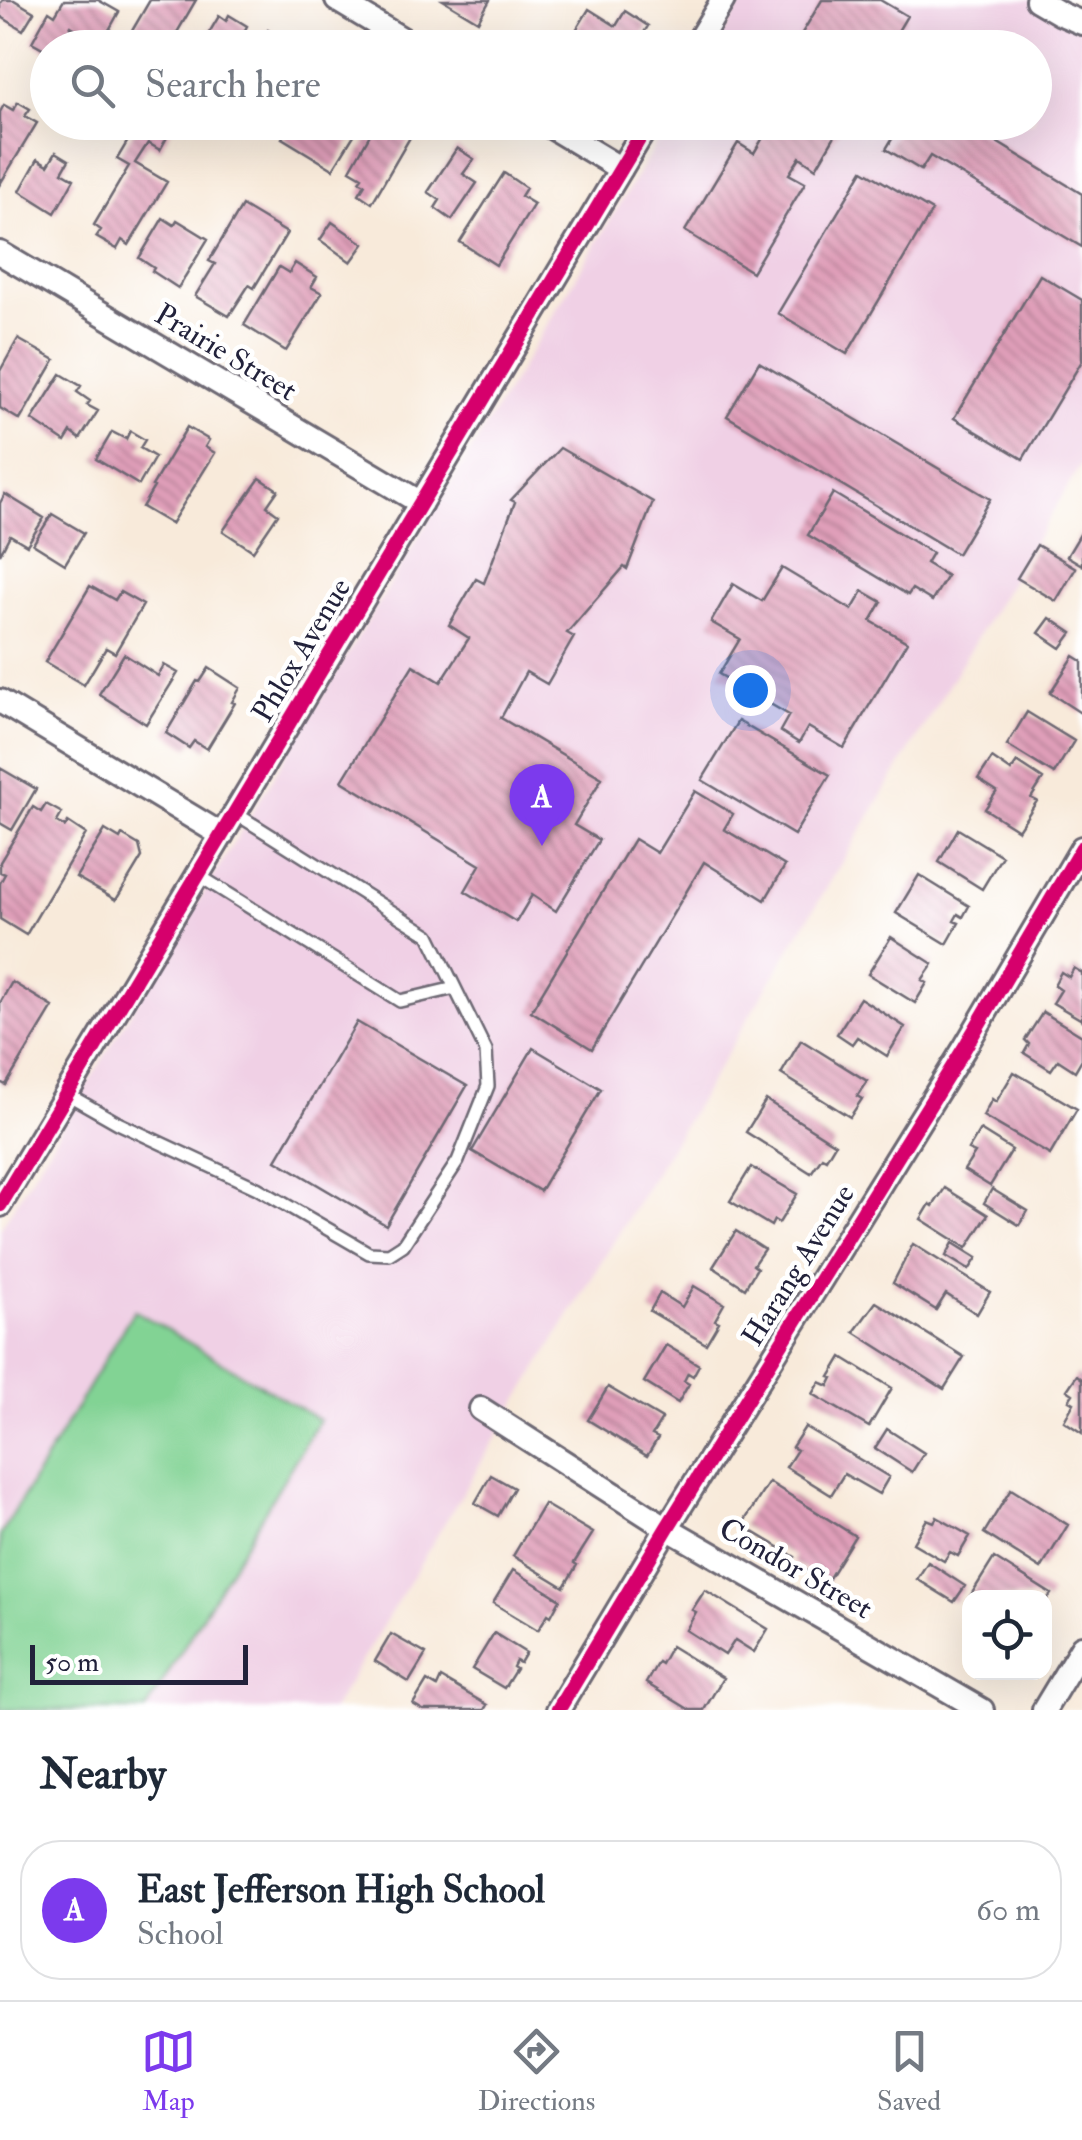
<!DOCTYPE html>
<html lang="en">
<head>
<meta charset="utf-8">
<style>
	:root { --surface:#fff; --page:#f6f6f7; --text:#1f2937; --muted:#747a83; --line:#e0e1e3; --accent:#7c3aed }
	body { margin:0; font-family:"IM FELL Double Pica",serif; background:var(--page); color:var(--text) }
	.controls { position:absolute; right:30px; bottom:30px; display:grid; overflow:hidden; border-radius:20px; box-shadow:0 10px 40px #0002 }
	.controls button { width:90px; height:90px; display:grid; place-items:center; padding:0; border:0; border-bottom:2px solid var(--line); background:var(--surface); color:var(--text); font:50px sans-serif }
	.scale { position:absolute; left:30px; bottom:25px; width:218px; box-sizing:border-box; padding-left:10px; border:5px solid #22223b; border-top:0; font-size:28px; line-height:35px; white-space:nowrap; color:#22223b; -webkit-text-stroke:8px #fff; paint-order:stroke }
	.you { position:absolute; left:750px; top:690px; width:35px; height:35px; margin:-25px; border:8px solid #fff; border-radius:50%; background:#1a73e8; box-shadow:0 0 0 15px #1a73e833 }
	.badge { display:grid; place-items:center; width:65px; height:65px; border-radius:50%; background:var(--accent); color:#fff; font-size:32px; font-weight:700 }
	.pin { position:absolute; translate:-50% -82px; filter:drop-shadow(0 2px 5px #0008) }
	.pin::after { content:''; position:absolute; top:52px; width:35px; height:30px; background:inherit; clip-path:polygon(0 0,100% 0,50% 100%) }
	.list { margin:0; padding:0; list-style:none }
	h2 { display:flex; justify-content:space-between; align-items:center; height:130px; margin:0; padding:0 40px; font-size:42px }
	h2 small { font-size:32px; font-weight:400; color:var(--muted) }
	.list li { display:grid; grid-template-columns:65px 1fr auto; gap:30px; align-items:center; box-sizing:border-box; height:140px; margin:0 20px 20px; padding:0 20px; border:2px solid var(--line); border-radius:40px }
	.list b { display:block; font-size:38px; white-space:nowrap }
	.list p { margin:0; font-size:32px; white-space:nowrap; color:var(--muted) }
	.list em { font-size:32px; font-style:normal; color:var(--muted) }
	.icon { flex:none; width:55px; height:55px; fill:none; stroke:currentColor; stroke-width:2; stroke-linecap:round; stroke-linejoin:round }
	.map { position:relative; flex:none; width:1082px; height:1710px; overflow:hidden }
	.search { position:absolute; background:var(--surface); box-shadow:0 10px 40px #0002; left:30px; right:30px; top:30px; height:110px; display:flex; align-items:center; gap:25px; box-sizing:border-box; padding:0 35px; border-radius:55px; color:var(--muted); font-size:38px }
	.sheet { height:290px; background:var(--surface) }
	nav { display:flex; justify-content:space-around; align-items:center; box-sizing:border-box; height:140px; border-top:2px solid var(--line); background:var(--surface); font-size:28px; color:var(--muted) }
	nav a { display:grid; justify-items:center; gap:5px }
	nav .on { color:var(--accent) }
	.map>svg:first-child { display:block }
</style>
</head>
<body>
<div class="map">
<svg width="1082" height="1710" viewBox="0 0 1082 1710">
	<defs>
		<pattern id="building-back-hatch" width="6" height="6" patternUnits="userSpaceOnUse" patternTransform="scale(2.5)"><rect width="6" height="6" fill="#e09fb9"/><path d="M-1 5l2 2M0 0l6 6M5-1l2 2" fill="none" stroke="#b58198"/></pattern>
	</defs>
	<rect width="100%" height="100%" fill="#fff"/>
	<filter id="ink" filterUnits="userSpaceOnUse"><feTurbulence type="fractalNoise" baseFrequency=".01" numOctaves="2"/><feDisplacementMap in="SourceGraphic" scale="20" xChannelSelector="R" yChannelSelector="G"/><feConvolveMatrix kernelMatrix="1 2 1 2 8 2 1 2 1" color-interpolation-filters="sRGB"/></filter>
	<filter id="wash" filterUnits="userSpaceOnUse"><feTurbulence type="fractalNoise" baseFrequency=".0048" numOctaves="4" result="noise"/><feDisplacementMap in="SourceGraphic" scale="40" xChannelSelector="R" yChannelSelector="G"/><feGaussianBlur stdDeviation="2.25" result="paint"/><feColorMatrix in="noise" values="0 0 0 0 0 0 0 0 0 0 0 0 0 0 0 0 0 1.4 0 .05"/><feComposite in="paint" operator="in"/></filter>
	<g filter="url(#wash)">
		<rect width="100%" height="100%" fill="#f8eada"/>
		<path fill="#f0d0e5" d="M744,0H1046L1082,21V463L332,1710H0V1229L669,123L1034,122V48L715,47Z"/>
		<path fill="#82d394" stroke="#527a68" stroke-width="2.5" d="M134,1310L319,1420L146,1710H0V1536Z"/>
		<g id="blocks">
			<path fill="url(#building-back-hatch)" d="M3,0H14L34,12L23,30L0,16V4Z
				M64,0H98L119,12L99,48H83L76,44L82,33L71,26L58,48H48V51L32,42L49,11L55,15Z
				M150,0H196L168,48H122Z
				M443,0H490L478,21Z
				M822,0H880L907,16L888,48H793Z
				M589,9L616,26L625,11L648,26L635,48H565Z
				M229,15L247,26L244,32L252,37L245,48H200L219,16L226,21Z
				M268,30L287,41L286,44L291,48H258Z
				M18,102L30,109L25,116L37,123L0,184V112L4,105L13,110Z
				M139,122H158L171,130L160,150L148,143L135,163L167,182L129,245L122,240L117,249L96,237L101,230L94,225L129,166L117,159Z
				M292,122H362L333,169L282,138Z
				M377,122H419L372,203L359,194L365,184L359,181L362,177L350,170Z
				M751,122H843L816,168L800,157L789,174L805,183L752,272L685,231L738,143L754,153L764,136L748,127Z
				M902,122H964L1082,194V247L930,156L921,170L886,149Z
				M457,148L474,159L463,174L477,183L452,220L435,208L440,200L428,192Z
				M56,152L69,160L62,172L74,179L55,213L20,191L38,159L48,165Z
				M863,170L932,211L847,354L778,313Z
				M504,173L526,188L521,196L534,204L496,265L460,242Z
				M242,206L287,233L254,288L249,285L229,316L195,296L215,264L209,261Z
				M163,218L174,225L177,220L208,239L178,288L152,271L154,268L139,258Z
				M332,222L364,244L351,262L320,240Z
				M295,263L317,277L311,287L322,293L286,351L244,325L279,267L289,273Z
				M1040,275L1082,300V361L1023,459L954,418Z
				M18,339L55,360L20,420L0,408V371Z
				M759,362L990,499L957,554L727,416Z
				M61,374L81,386L77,392L90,401L87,405L98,411L80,439L71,432L65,442L32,420Z
				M187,427L209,440L205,447L215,453L171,524L142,507L154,487L152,486Z
				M130,431L145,440L140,448L155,457L139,485L96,459L112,432L126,439Z
				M560,448L653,502L627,569L624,567L567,633L574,637L547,684L526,672L501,718L602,778L574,825L599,840L556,911L532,895L516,922L465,891L480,865L342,781L413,665L441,682L469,638L449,625L476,579L484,583L515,502L511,500Z
				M260,478L278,490L267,506L278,514L253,551L223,531Z
				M833,493L932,553L926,563L947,576L932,601L912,589L908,595L808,535Z
				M5,494L44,518L27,545L10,535L0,554V503Z
				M52,514L84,533L65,564L33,544Z
				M1082,531V565L1067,556Z
				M1037,545L1076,568L1056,601L1017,578Z
				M782,568L852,610L863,591L882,602L871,621L907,642L844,748L808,727L799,743L780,731L789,715L719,674L740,639L711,622L733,584L762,601Z
				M90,586L115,600L120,592L143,605L115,653L106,648L84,685L45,662Z
				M1050,618L1072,633L1061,648L1039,633Z
				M124,654L158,676L164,665L178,673L146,724L99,694Z
				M1074,656L1082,661V714L1050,693Z
				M209,668L240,688L232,702L235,703L207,749L194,741L189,748L166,733L197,681L200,682Z
				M1027,712L1074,741L1054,774L1007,745Z
				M738,721L830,775L794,835L702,780Z
				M992,758L1011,771L1017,762L1043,779L1031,798L1037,801L1018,830L985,809L997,791L978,779Z
				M0,768L36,789L12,830L0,823Z
				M695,791L733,814L724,829L785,866L765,900L704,862L592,1049L531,1011L634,839L657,853Z
				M46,804L62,813L57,822L65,827L68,822L86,834L26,935L0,919V883L5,874L0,872V862L33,807L41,812Z
				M958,829L1002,856L982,889L939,862Z
				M105,830L120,839L122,835L139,845L142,857L116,900L76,877Z
				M919,875L969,906L963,917L958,914L954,921L959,923L947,944L896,913Z
				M891,937L933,964L922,980L927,983L915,1003L868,974Z
				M1074,968L1082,973V1020L1053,1003L1061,990L1054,985L1061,972L1069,977Z
				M12,982L53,1007L6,1085L0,1082V1003Z
				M860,998L905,1027L887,1056L857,1037L852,1044L837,1034Z
				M1043,1012L1082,1036V1059L1075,1071L1058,1060L1051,1070L1024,1053L1029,1044L1025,1040Z
				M357,1022L467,1086L386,1225L276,1160Z
				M801,1040L867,1081L857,1096L862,1099L850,1117L781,1074Z
				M533,1048L601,1089L540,1191L472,1151Z
				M1014,1072L1077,1109L1050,1155L983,1116L992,1099L996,1102Z
				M766,1100L835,1144L826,1159L822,1157L811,1173L746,1132Z
				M980,1130L1012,1150L990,1186L964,1170L975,1153L968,1150Z
				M751,1167L797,1194L779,1223L774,1220L771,1226L730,1201Z
				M945,1188L988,1215L967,1248L921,1219L930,1204L933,1206Z
				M992,1189L1028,1211L1019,1225L984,1203Z
				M736,1231L764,1249L753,1265L757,1268L745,1288L713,1267Z
				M953,1243L977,1258L969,1270L946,1256Z
				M913,1244L990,1292L977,1314L946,1294L936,1310L893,1283Z
				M694,1286L724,1304L715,1320L719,1322L706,1344L650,1311L660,1293L682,1307Z
				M876,1302L964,1357L944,1389L854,1332Z
				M666,1345L699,1365L693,1376L688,1373L684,1381L689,1384L678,1403L644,1382Z
				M842,1357L892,1388L869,1427L813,1394L820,1382L829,1386L833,1378L830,1377Z
				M1077,1375L1082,1379V1433L1064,1421L1074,1403L1069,1400L1073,1394L1067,1390Z
				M608,1387L662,1419L652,1435L658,1438L647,1456L588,1420Z
				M805,1427L889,1477L879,1494L844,1474L831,1495L786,1467L797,1450L792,1447Z
				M887,1429L924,1453L912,1472L875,1448Z
				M491,1475L514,1488L498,1516L475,1503Z
				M769,1482L855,1536L826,1583L792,1562L795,1557L742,1525Z
				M1011,1489L1068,1525L1041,1569L984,1533Z
				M544,1504L593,1533L574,1563L577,1565L564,1587L513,1556Z
				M937,1517L970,1536L958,1556L950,1552L944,1561L913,1543L927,1519L934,1522Z
				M994,1558L1051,1594L1044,1605V1598H969Z
				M928,1562L965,1586L954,1602L917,1579Z
				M513,1570L560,1599L551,1616L548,1614L538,1630L493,1603Z
				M705,1590L768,1629L754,1652L735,1640L725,1655L686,1630L696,1612L692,1610Z
				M494,1633L526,1653L520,1663L516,1661L513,1667L516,1669L504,1688L472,1669Z
				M391,1634L426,1654L409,1682L375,1661Z
				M671,1646L723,1678L704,1710H690L646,1683L658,1662L661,1664Z
				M441,1678L487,1705L484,1710H423L413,1704L427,1681L437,1687Z"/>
		</g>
	</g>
	<g filter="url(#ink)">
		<use href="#blocks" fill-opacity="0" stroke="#6d6873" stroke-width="2.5"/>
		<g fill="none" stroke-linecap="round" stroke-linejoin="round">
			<g stroke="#6d6873" stroke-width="16">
				<path id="lane" d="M198,875L400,1001L455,988
					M67,1094L118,1123L257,1188L369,1253L389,1254L403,1245L458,1161L488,1086L486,1051L429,935L235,813"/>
			</g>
			<g stroke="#6d6873" stroke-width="28">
				<path id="street" d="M337,0L417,48
					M1037,0L1061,14L1082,23
					M694,48L723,0
					M543,122L621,169
					M0,253L421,503
					M0,701L222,835
					M0,1205L649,122
					M481,1409L667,1528L982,1710
					M558,1710L667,1528L964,1049L1082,848
					M1044,1710L1082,1647"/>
			</g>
			<use href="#lane" stroke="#fff" stroke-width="11"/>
			<use href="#street" stroke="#fff" stroke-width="22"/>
			<g stroke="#fff" stroke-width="21">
				<path id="cycleway" d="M0,1205L649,122
					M558,1710L667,1528L964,1049L1082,848"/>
			</g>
			<use href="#cycleway" stroke="#d6006c" stroke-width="15"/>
		</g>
	</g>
	<g text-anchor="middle" stroke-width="9" stroke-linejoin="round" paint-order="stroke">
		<g font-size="30" fill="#22223b" stroke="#fff">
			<text transform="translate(226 352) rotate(31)" y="10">Prairie Street</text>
			<text transform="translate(301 650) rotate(-59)" y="10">Phlox Avenue</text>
			<text transform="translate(798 1265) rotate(-58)" y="10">Harang Avenue</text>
			<text transform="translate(796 1568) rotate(30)" y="10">Condor Street</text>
		</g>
	</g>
</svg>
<div class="controls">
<button><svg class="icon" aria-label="locate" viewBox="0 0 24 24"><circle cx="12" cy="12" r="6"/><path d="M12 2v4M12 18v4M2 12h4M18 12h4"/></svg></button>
</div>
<div class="scale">50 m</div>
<div class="you"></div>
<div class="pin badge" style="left:542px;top:846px">A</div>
<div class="search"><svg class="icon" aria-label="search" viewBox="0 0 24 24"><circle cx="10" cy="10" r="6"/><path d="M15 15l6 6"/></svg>Search here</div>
</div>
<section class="sheet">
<h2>Nearby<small></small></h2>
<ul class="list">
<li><span class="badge">A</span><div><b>East Jefferson High School</b><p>School</p></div><em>60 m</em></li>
</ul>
</section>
<nav>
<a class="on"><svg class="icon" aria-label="map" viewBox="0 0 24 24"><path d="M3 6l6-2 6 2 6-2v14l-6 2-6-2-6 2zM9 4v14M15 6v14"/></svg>Map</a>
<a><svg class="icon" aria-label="directions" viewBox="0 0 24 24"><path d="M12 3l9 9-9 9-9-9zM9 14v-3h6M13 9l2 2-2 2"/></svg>Directions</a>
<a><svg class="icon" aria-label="saved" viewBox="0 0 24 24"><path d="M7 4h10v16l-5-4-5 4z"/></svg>Saved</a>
</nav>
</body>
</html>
